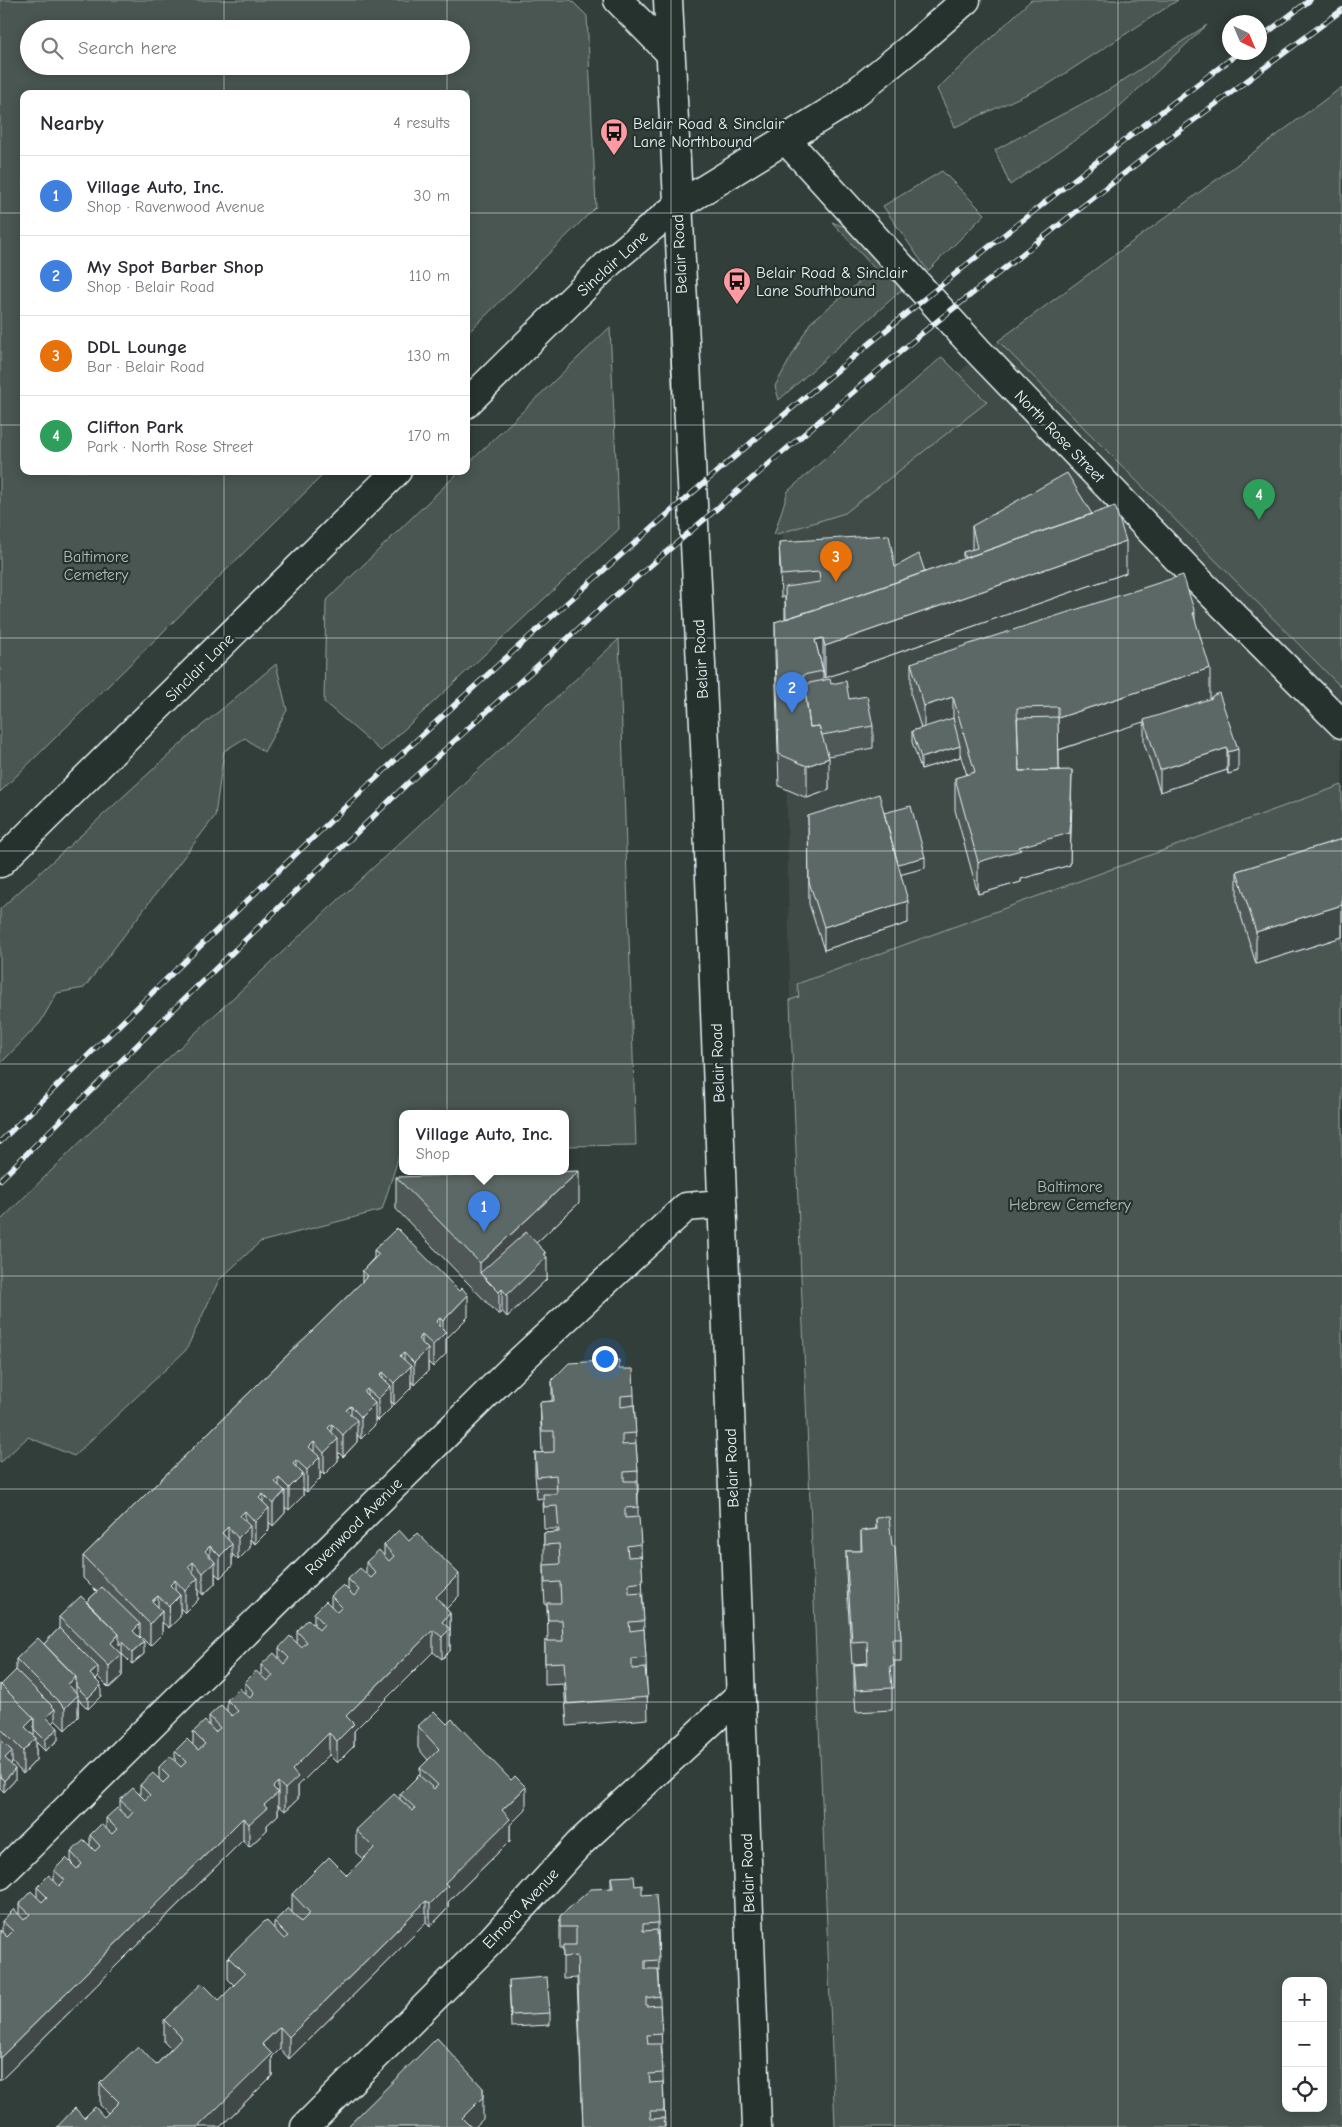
<!DOCTYPE html>
<html lang="en">
<head>
<meta charset="utf-8">
<style>
	:root { --surface:#fff; --page:#f7f7f7; --text:#2b2b33; --muted:#7c7c81; --line:#e1e1e2; --accent:#8a5d65 }
	body { margin:0; font-family:"Comic Neue",sans-serif; background:var(--page); color:var(--text) }
	.controls { position:absolute; right:15px; bottom:15px; display:grid; overflow:hidden; border-radius:10px; box-shadow:0 2px 12px #0003 }
	.controls button { width:45px; height:45px; display:grid; place-items:center; padding:0; border:0; border-bottom:1px solid var(--line); background:var(--surface); color:var(--text); font:25px sans-serif }
	.compass { position:absolute; left:1222px; top:15px; width:45px; height:45px; border-radius:50%; background:var(--surface); box-shadow:0 2px 12px #0003; rotate:136deg }
	.you { position:absolute; left:604px; top:1358px; width:18px; height:18px; margin:-12px; border:4px solid #fff; border-radius:50%; background:#1a73e8; box-shadow:0 0 0 8px #1a73e833 }
	.badge { display:grid; place-items:center; width:32px; height:32px; border-radius:50%; background:var(--accent); color:#fff; font-size:16px; font-weight:700 }
	.pin { position:absolute; translate:-50% -41px; filter:drop-shadow(0 1px 2px #0008) }
	.pin::after { content:''; position:absolute; top:26px; width:18px; height:15px; background:inherit; clip-path:polygon(0 0,100% 0,50% 100%) }
	.popup { position:absolute; left:399px; top:1110px; width:170px; height:65px; box-sizing:border-box; display:grid; place-content:center; border-radius:10px; background:var(--surface); filter:drop-shadow(0 1px 4px #0005); font-size:16px; white-space:nowrap; color:var(--muted) }
	.popup b { font-size:19px; color:var(--text) }
	.popup::after { content:''; position:absolute; left:50%; top:100%; margin-left:-10px; border:10px solid transparent; border-top-color:var(--surface) }
	.list { margin:0; padding:0; list-style:none }
	h2 { display:flex; justify-content:space-between; align-items:center; height:65px; margin:0; padding:0 20px; font-size:21px }
	h2 small { font-size:16px; font-weight:400; color:var(--muted) }
	.list li { display:grid; grid-template-columns:32px 1fr auto; gap:15px; align-items:center; box-sizing:border-box; height:80px; padding:0 20px; border-top:1px solid var(--line) }
	.list b { display:block; font-size:19px; white-space:nowrap }
	.list p { margin:0; font-size:16px; white-space:nowrap; color:var(--muted) }
	.list em { font-size:16px; font-style:normal; color:var(--muted) }
	.icon { flex:none; width:28px; height:28px; fill:none; stroke:currentColor; stroke-width:2; stroke-linecap:round; stroke-linejoin:round }
	.map { position:relative; flex:none; width:1342px; height:2127px; overflow:hidden }
	.search { position:absolute; background:var(--surface); box-shadow:0 2px 12px #0003; left:20px; top:20px; width:450px; height:55px; display:flex; align-items:center; gap:12px; box-sizing:border-box; padding:0 18px; border-radius:28px; color:var(--muted); font-size:19px }
	.panel { position:absolute; background:var(--surface); box-shadow:0 2px 12px #0003; left:20px; top:90px; width:450px; height:385px; border-radius:10px }
	.map>svg:first-child { display:block }
</style>
</head>
<body>
<div class="map">
<svg width="1342" height="2127" viewBox="0 0 1342 2127">
	<rect width="100%" height="100%" fill="#323e39"/>
	<filter id="ink" filterUnits="userSpaceOnUse"><feTurbulence type="fractalNoise" baseFrequency=".02" numOctaves="2"/><feDisplacementMap in="SourceGraphic" scale="10" xChannelSelector="R" yChannelSelector="G"/><feConvolveMatrix kernelMatrix="1 2 1 2 8 2 1 2 1" color-interpolation-filters="sRGB"/></filter>
	<g filter="url(#ink)">
		<path fill="#3f4b46" d="M998,341L1342,688V818L790,1000L782,513Z"/>
		<path fill="#495651" stroke="#98a4a4" fill-rule="evenodd" d="M0,0H571L587,16L596,207L466,335V94H24V471H327L0,792ZM29,29H461V66H29Z
			M1031,0H1178L1049,84L955,127L937,89Z
			M1207,25L1107,118L1010,185L995,150L1110,89Z
			M1342,87V688L998,341Z
			M942,171L985,214L928,271L883,206Z
			M832,222L865,235L906,286L779,400L775,386L810,323L875,269Z
			M610,327L619,529L381,751L324,702L326,601L460,471H466V466Z
			M942,357L987,402L845,513L774,535L788,491Z
			M619,639L636,1145L565,1146V1113H403V1149H401L382,1210L260,1242L219,1280L186,1350L74,1456L28,1437L0,1463V1221L120,1103Z
			M276,664L287,710L264,752L245,738L224,751L215,816L84,988L57,993L40,1023L0,1064V909L194,732Z
			M1342,785V2127H835L790,1000L799,997L797,984ZM1286,1981H1323V2108H1286Z"/>
		<g fill="none" stroke-linecap="round" stroke-linejoin="round">
			<g stroke="#e8f1f8" stroke-width="31">
				<path id="minor" d="M618,0L670,53
					M786,140L978,351L1196,578L1342,724
					M0,1875L522,1359L686,1207L722,1204
					M305,2127L489,1943L579,1844L740,1695"/>
			</g>
			<g stroke="#e8f1f8" stroke-width="31">
				<path id="secondary" d="M466,404L610,262L676,207L839,106L912,47L966,0
					M0,863L397,471"/>
			</g>
			<g stroke="#e8f1f8" stroke-width="31">
				<path id="primary" d="M668,0L705,745L757,2127"/>
			</g>
			<use href="#minor" stroke="#26332d" stroke-width="28"/>
			<use href="#secondary" stroke="#26332d" stroke-width="28"/>
			<use href="#primary" stroke="#26332d" stroke-width="28"/>
			<g stroke="#e8f1f8" stroke-width="5.5">
				<path id="rail" d="M1260,38L1310,0
					M0,1142C203,942 407,743 621,555C821,379 1028,212 1240,52
					M0,1180L180,1003L407,784L609,601L921,334L1163,143L1342,10"/>
			</g>
			<use href="#rail" stroke="#26332d" stroke-width="4" stroke-dasharray="11" stroke-linecap="butt"/>
		</g>
		<path fill="#4f5957" stroke="#e8f1f8" d="M972,526L1126,573L825,678L823,670V681L831,684L849,699L873,726V748L828,756L829,790L807,798L779,786L775,654V622L785,619V597H781L779,542L895,567L925,572L963,559V552L972,550Z
			M1195,622L1210,699L1238,771L1228,774L1227,770L1160,792L1144,743V721L1059,750V770L1072,802L1070,865L1021,879V882L978,894L955,810V778L967,775L960,754V757L921,769L912,742V731L921,728L911,695V663Z
			M808,816L925,868L901,874L908,923L824,950L809,904Z
			M1342,839V937L1256,964L1237,903V871Z
			M396,1177L579,1203L536,1243L545,1255L547,1279L507,1317L502,1311L499,1315L396,1209Z
			M374,1250L468,1317L446,1339V1354L433,1367L428,1362V1371L414,1385L411,1381V1388L394,1405L391,1401V1408L378,1421L375,1418V1425L361,1439L357,1434V1442L343,1457L338,1452V1461L324,1475L320,1471V1479L307,1492L303,1489V1496L289,1510L285,1507V1513L273,1526L269,1522V1530L255,1544L250,1539V1548L238,1560L232,1554V1566L220,1578L215,1573V1584L203,1595L198,1589V1600L185,1613L180,1608V1617L169,1628L162,1622V1634L150,1646L140,1636L138,1637L144,1654L132,1664L122,1654V1676L109,1688L98,1677V1678L96,1680L101,1696L88,1709L78,1699V1717L65,1730L55,1720L52,1723L58,1740L45,1751L36,1742V1760L23,1774L12,1762L10,1764L15,1780L4,1792L0,1788V1684L1,1685L16,1670V1659L44,1644L59,1628V1617L86,1602L97,1592L83,1578V1556L362,1282V1271L374,1258Z
			M619,1369L634,1395L636,1444L638,1471V1517L641,1544L644,1629L646,1658L648,1719L567,1726L564,1684L545,1685V1641H548L547,1605H545L544,1587V1533L557,1532V1529H544L543,1498L537,1499L535,1475V1453H542L540,1402L552,1401V1380Z
			M876,1518L892,1546L901,1639V1661H894V1688H892V1710L856,1712L854,1687V1665L867,1663L852,1664L846,1573V1551H861V1531L876,1529Z
			M384,1545L459,1596L446,1609L450,1613V1651L442,1659L433,1652L354,1731V1746L337,1763L329,1755L298,1786V1799L285,1811L278,1805V1815L267,1825V1830L249,1847L243,1840L0,2081V1930L2,1932V1921L19,1914V1904L37,1897V1887L54,1881V1870L71,1863V1852L90,1846V1835L106,1829V1818L120,1811V1800L140,1795V1785L159,1779V1767L175,1761V1751L193,1744V1732L209,1725V1716L227,1711V1700L245,1693V1682L261,1676V1665L279,1658V1648L297,1643V1631L314,1625V1613L331,1606V1596L348,1591V1579L366,1573V1562L384,1555Z
			M418,1726L526,1809L510,1825V1841L448,1902V1908L430,1927L426,1923L289,2059L280,2049L272,2057V2076L220,2127L84,2118L104,2117L108,2113L100,2105V2083L156,2065L171,2049L164,2042V2020L219,2000L234,1985L228,1979V1957L274,1929V1922L292,1912V1894L347,1875L363,1859L356,1853V1830L400,1800V1794L420,1776V1768L428,1760L418,1748Z
			M611,1877L635,1886L642,1895L658,1923L659,1973L665,2127H583L577,1978L563,1979V1949H560V1916L611,1888Z
			M509,1980L550,2013V2025L511,2027Z"/>
		<path fill="#404947" stroke="#e8f1f8" d="M1126,541V573L825,678V646Z
			M1193,613H1195V645Z
			M823,638V670L815,640Z
			M1210,668V700L1058,750V718Z
			M953,697V729L924,738V706Z
			M960,746V757L921,769V758Z
			M1227,748V770L1160,792V770Z
			M1238,749V771L1228,774V752Z
			M829,758V790L807,798V766Z
			M1072,770L1070,865L1021,879V882L978,894V862L1019,847Z
			M925,857V868L895,876V864Z
			M908,901V923L824,950V927Z
			M1342,905V937L1256,964V932Z
			M579,1171V1203L491,1285L480,1273V1263Z
			M545,1252V1258L547,1257V1279L507,1317V1295Z
			M502,1289V1311L499,1315V1292Z
			M468,1295V1317L446,1339V1354L433,1367V1345L436,1322L440,1318V1338L443,1335V1321Z
			M422,1335V1355L428,1349V1371L414,1385V1363L418,1339Z
			M404,1353V1373L411,1366V1388L394,1405V1383L400,1356Z
			M383,1372V1393L391,1386V1408L378,1421V1399L380,1375Z
			M367,1389V1411L375,1403V1425L361,1439V1417L364,1392Z
			M351,1406V1426L357,1420V1442L343,1457V1435L346,1410Z
			M332,1424V1445L338,1439V1461L324,1475V1453L328,1428Z
			M314,1442V1463L320,1457V1479L307,1492V1470L309,1447Z
			M296,1460V1481L303,1474V1496L289,1510V1488L293,1464Z
			M279,1478V1498L285,1491V1513L273,1526V1504L275,1482Z
			M263,1494V1514L269,1508V1530L255,1544V1522L259,1498Z
			M245,1511V1531L250,1526V1548L238,1560V1538L240,1516Z
			M228,1527V1548L232,1544V1566L220,1578V1556L222,1533Z
			M210,1546V1566L215,1562V1584L203,1595V1573L205,1551Z
			M193,1562V1583L198,1578V1600L185,1613V1591L188,1567Z
			M459,1574V1596L436,1619V1597Z
			M175,1580V1601L180,1595V1617L169,1628L170,1585Z
			M158,1596V1616L162,1611V1634L150,1646V1624L152,1601Z
			M450,1613V1651L442,1659V1622Z
			M140,1624V1635L133,1642V1631Z
			M433,1630V1652L354,1731V1746L337,1763V1741L346,1716Z
			M119,1634L122,1642V1676L109,1688V1666L111,1643Z
			M144,1642V1654L132,1664V1653Z
			M98,1667V1678L90,1685V1674Z
			M76,1677V1697L78,1695V1717L65,1730V1708L68,1684Z
			M101,1685V1696L88,1709V1698Z
			M55,1709V1720L46,1729V1717Z
			M34,1718V1740L36,1738V1760L23,1774V1751L25,1727Z
			M58,1728V1740L45,1751V1740Z
			M329,1733V1755L298,1786V1799L285,1811V1789L292,1770Z
			M12,1751V1763L5,1770V1758Z
			M15,1769V1780L4,1792V1781Z
			M278,1782V1815L267,1825V1830L249,1847V1824L264,1805L273,1787Z
			M526,1787V1809L510,1825V1841L448,1902V1908L430,1927V1904L445,1883L502,1810Z
			M243,1818V1840L0,2081V2058Z
			M426,1901V1923L289,2059V2037Z
			M280,2027V2049L272,2057V2076L220,2127H198L262,2044Z
			M483,2088V2119L475,2127H462V2118Z"/>
		<path fill="#5c6865" stroke="#e8f1f8" d="M1067,473L1092,514L965,558L963,552L977,548L972,526Z
			M1115,506L1126,541L825,646L823,638L815,640L823,671L803,675L810,727L819,726L829,758L807,766L779,754L775,622L856,596Z
			M889,535L895,567L919,554L925,572L856,596L786,619L785,587L820,582L819,572L781,575L779,542Z
			M1183,575L1195,613H1193L1210,668L1058,718V707L1017,708L1019,771L1072,770L1070,833L1019,847L1021,850L978,862L955,778L975,772L953,697L924,706L911,663Z
			M830,679L831,684L846,681L849,699L867,696L873,726L822,735L819,726L810,727L804,684Z
			M1219,693L1238,749L1228,752L1227,748L1160,770L1144,720L1212,698V696Z
			M1058,717L1059,770L1019,771L1017,718Z
			M953,718L960,746L921,758L912,731Z
			M879,794L908,901L824,927L809,882L808,816Z
			M911,806L925,857L898,864L884,813Z
			M1342,839V905L1256,932L1237,871Z
			M579,1171L480,1263L396,1177Z
			M397,1228L459,1291L462,1288L468,1295L443,1321L440,1318L436,1322L446,1332L433,1345L422,1335L418,1339L428,1349L414,1363L404,1353L400,1356L411,1366L394,1383L383,1372L380,1375L391,1386L378,1399L367,1389L364,1392L375,1403L361,1417L351,1406L346,1410L357,1420L343,1435L332,1424L328,1428L338,1439L324,1453L314,1442L309,1447L320,1457L307,1470L296,1460L293,1464L303,1474L289,1488L279,1478L275,1482L285,1491L273,1504L263,1494L259,1498L269,1508L255,1522L245,1511L240,1516L250,1526L238,1538L228,1527L222,1533L232,1544L220,1556L210,1546L205,1551L215,1562L203,1573L193,1562L188,1567L198,1578L185,1591L175,1580L170,1585L180,1595L169,1606L158,1596L152,1601L162,1611L150,1624L83,1556L368,1276L362,1271L379,1254L374,1250Z
			M526,1232L545,1252L544,1254L547,1257L507,1295L502,1289L499,1292L480,1273Z
			M619,1360V1369H633L634,1395L621,1396V1407L634,1405L636,1433L622,1434V1445L636,1444L638,1471L624,1472V1481H637L638,1507L625,1508V1518L639,1517L641,1544L627,1546L628,1557L641,1556L643,1582L629,1584V1594L642,1593L644,1621L629,1622L630,1631L644,1629L646,1658L632,1659V1669L645,1668L648,1697L567,1704L564,1662L545,1663V1641H563L562,1620H548L547,1603H561L560,1582L545,1583L544,1565L560,1564L559,1544L544,1545V1533L559,1532L557,1506L544,1507L543,1494H557L556,1475L537,1477L535,1453L554,1452V1431H542L540,1402L554,1401L552,1380L569,1363Z
			M889,1517L892,1546H895L901,1639H892L894,1666H890L892,1688L856,1690L854,1665L868,1664L867,1641L852,1642L846,1551H862L861,1531L877,1529L876,1518Z
			M399,1530L409,1541L417,1533L459,1574L436,1597L450,1613L442,1622L450,1629L442,1637L433,1630L346,1716L354,1724L337,1741L329,1733L292,1770L298,1777L285,1789L278,1782L273,1787L278,1793L264,1805L267,1808L249,1824L243,1818L0,2058V1930L7,1937L13,1931L2,1921L14,1909L24,1920L30,1914L19,1904L31,1891L42,1902L47,1897L37,1887L49,1875L59,1886L65,1880L54,1870L66,1858L77,1869L82,1864L71,1852L84,1840L95,1851L100,1846L90,1835L101,1824L112,1834L117,1829L106,1818L117,1808L128,1818L133,1812L120,1800L133,1788L145,1800L150,1795L140,1785L153,1773L163,1783L169,1777L159,1767L170,1756L181,1767L186,1762L175,1751L187,1739L198,1750L205,1744L193,1732L205,1721L215,1732L220,1728L209,1716L221,1705L232,1716L238,1711L227,1700L239,1688L250,1698L254,1693L245,1682L256,1671L267,1681L273,1676L261,1665L274,1653L284,1664L289,1658L279,1648L290,1636L301,1647L307,1642L297,1631L308,1619L319,1630L324,1624L314,1613L326,1601L337,1612L342,1607L331,1596L343,1585L354,1596L359,1590L348,1579L360,1568L371,1578L376,1573L366,1562L379,1550L389,1561L394,1556L384,1545Z
			M102,1587L140,1624L133,1631L144,1642L132,1653L122,1642L119,1645V1634L86,1602Z
			M81,1596L119,1634L111,1643L122,1654L109,1666L59,1617Z
			M59,1628L98,1667L90,1674L101,1685L88,1698L76,1686V1677L44,1644Z
			M38,1638L76,1677L68,1684L78,1695L65,1708L16,1659Z
			M16,1670L55,1709L46,1717L58,1728L45,1740L34,1729V1718L1,1685Z
			M0,1684L34,1718L25,1727L36,1738L23,1751L0,1728Z
			M434,1711L447,1724L452,1719L511,1780L515,1776L526,1787L502,1810L510,1819L445,1883L448,1886L430,1904L426,1901L289,2037L280,2027L262,2044L272,2054L198,2127H57L75,2108L84,2118L95,2107L104,2117L119,2102L100,2083L138,2046L156,2065L182,2038L164,2020L202,1983L219,2000L245,1974L228,1957L266,1920L284,1939L288,1936L274,1922L288,1908L301,1922L310,1913L292,1894L329,1857L347,1875L374,1848L356,1830L394,1794L413,1811L415,1808L400,1794L419,1775L434,1789L438,1785L420,1768L439,1749L418,1726Z
			M0,1739L12,1751L5,1758L15,1769L4,1781L0,1776Z
			M634,1876L635,1886L642,1885V1895L656,1894L658,1923L643,1924V1931L657,1930L659,1960L645,1961V1969H658L660,1996L646,1998V2006L660,2005L662,2034L647,2035L648,2044H661L663,2073L649,2074L650,2083L663,2082L664,2111H650L651,2119L664,2118L665,2127H583L577,1956L563,1957V1945H576V1927H560V1916L591,1889L613,1888L611,1877Z
			M547,1977L550,2013L511,2015L509,1980Z
			M437,2038L483,2088V2097L462,2118L471,2127H347Z"/>
	</g>
	<path fill="none" stroke="#e8f1f8" stroke-width="1" stroke-opacity="0.55" d="M224,0V29M447,0V29M671,0V2127M895,0V2127M1118,0V2127M224,66V94M447,66V94M0,213H24M466,213H1342M0,425H24M466,425H1342M224,471V2127M447,471V2127M0,638H1342M0,851H1342M0,1064H1342M0,1276H1342M0,1489H1342M0,1702H1342M0,1914H1342"/>
	<defs>
		<g id="bus-pin" transform="scale(1.4375)"><path d="M0 17L-7.5 6A9.5 9.5 0 1 1 7.5 6Z" fill="#ff9aa2" stroke="#26332d"/><path d="M-5-6H5V4H4V6H2V4H-2V6H-4V4H-5ZM-3.5-4V0h7V-4ZM-3.5 1.2v1.5H-2V1.2ZM2 1.2v1.5H3.5V1.2Z" fill="#111"/></g>
	</defs>
	<g fill-rule="evenodd">
		<use href="#bus-pin" x="614" y="132"/>
		<use href="#bus-pin" x="737" y="281"/>
	</g>
	<g text-anchor="middle" stroke-width="4.5" stroke-linejoin="round" paint-order="stroke">
		<g font-size="16" fill="#e8f1f8" stroke="#26332d" text-anchor="start">
			<text x="633" y="129">Belair Road &amp; Sinclair<tspan x="633" dy="18">Lane Northbound</tspan></text>
			<text x="756" y="278">Belair Road &amp; Sinclair<tspan x="756" dy="18">Lane Southbound</tspan></text>
		</g>
		<g font-size="16" fill="#e8f1f8" stroke="#26332d">
			<text transform="translate(679 254) rotate(-93)" y="6">Belair Road</text>
			<text transform="translate(612 263) rotate(-42)" y="6">Sinclair Lane</text>
			<text transform="translate(1060 436) rotate(46)" y="6">North Rose Street</text>
			<text transform="translate(700 659) rotate(-93)" y="6">Belair Road</text>
			<text transform="translate(199 667) rotate(-45)" y="6">Sinclair Lane</text>
			<text transform="translate(717 1063) rotate(-92)" y="6">Belair Road</text>
			<text transform="translate(731 1468) rotate(-92)" y="6">Belair Road</text>
			<text transform="translate(353 1526) rotate(-45)" y="6">Ravenwood Avenue</text>
			<text transform="translate(747 1873) rotate(-92)" y="6">Belair Road</text>
			<text transform="translate(520 1908) rotate(-47)" y="6">Elmora Avenue</text>
		</g>
		<g font-size="16" fill="#b0bbbe" stroke="#26332d">
			<text x="96" y="562">Baltimore<tspan x="96" dy="18">Cemetery</tspan></text>
			<text x="1070" y="1192">Baltimore<tspan x="1070" dy="18">Hebrew Cemetery</tspan></text>
		</g>
	</g>
</svg>
<div class="controls">
<button>+</button>
<button>−</button>
<button><svg class="icon" aria-label="locate" viewBox="0 0 24 24"><circle cx="12" cy="12" r="6"/><path d="M12 2v4M12 18v4M2 12h4M18 12h4"/></svg></button>
</div>
<svg class="compass" viewBox="-18 -18 36 36"><path d="M0-13l5 13h-10z" fill="#e53935"/><path d="M0 13l5-13h-10z" fill="#7c7c81"/></svg>
<div class="you"></div>
<div class="pin badge" style="left:484px;top:1232px;background:#3f7fe0">1</div>
<div class="popup"><b>Village Auto, Inc.</b>Shop</div>
<div class="pin badge" style="left:792px;top:713px;background:#3f7fe0">2</div>
<div class="pin badge" style="left:836px;top:582px;background:#e8710a">3</div>
<div class="pin badge" style="left:1259px;top:520px;background:#2e9e5b">4</div>
<div class="search"><svg class="icon" aria-label="search" viewBox="0 0 24 24"><circle cx="10" cy="10" r="6"/><path d="M15 15l6 6"/></svg>Search here</div>
<section class="panel">
<h2>Nearby<small>4 results</small></h2>
<ul class="list">
<li><span class="badge" style="background:#3f7fe0">1</span><div><b>Village Auto, Inc.</b><p>Shop · Ravenwood Avenue</p></div><em>30 m</em></li>
<li><span class="badge" style="background:#3f7fe0">2</span><div><b>My Spot Barber Shop</b><p>Shop · Belair Road</p></div><em>110 m</em></li>
<li><span class="badge" style="background:#e8710a">3</span><div><b>DDL Lounge</b><p>Bar · Belair Road</p></div><em>130 m</em></li>
<li><span class="badge" style="background:#2e9e5b">4</span><div><b>Clifton Park</b><p>Park · North Rose Street</p></div><em>170 m</em></li>
</ul>
</section>
</div>
</body>
</html>
